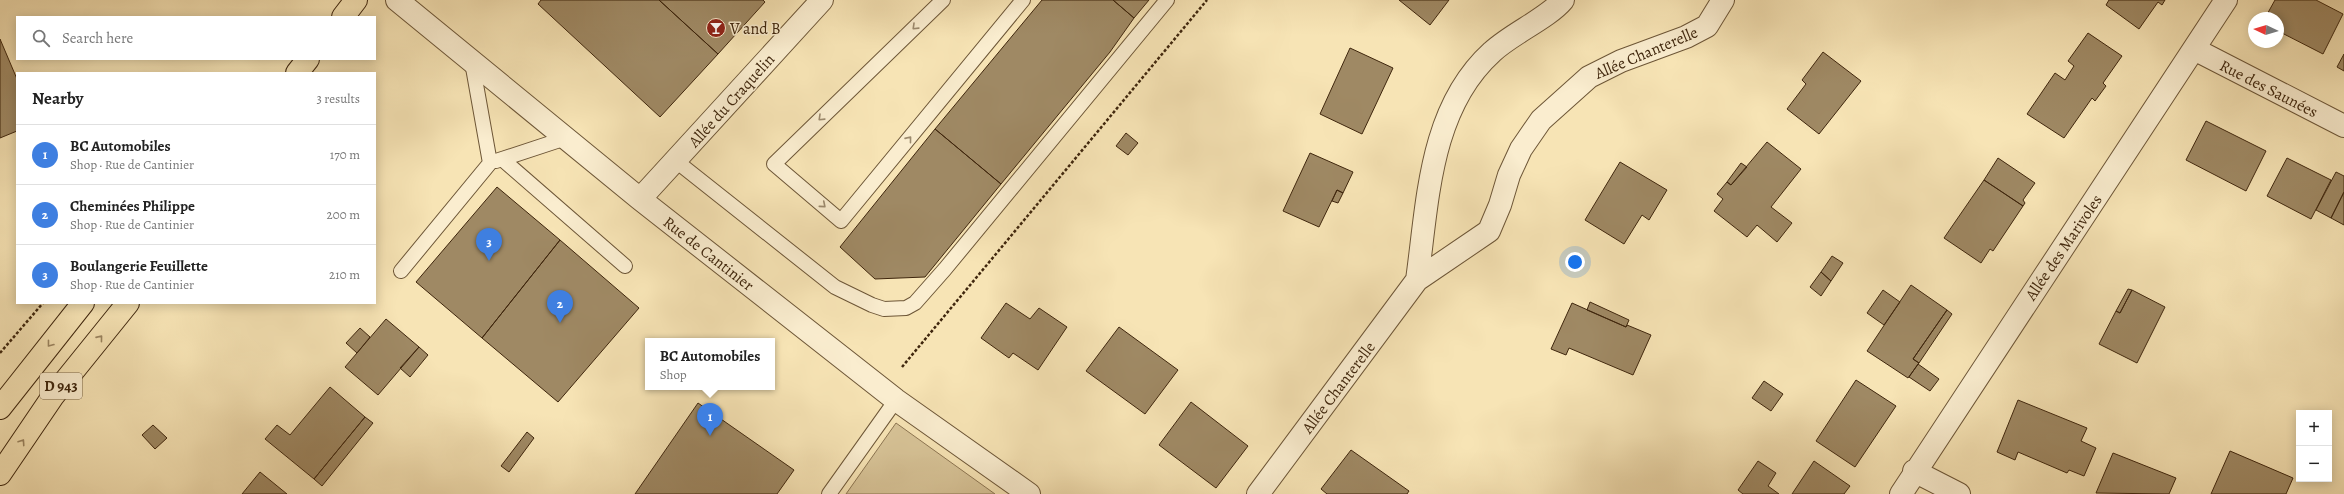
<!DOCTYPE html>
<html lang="en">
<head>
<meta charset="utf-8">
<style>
	:root { --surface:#fff; --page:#f6f6f6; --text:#222; --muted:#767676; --line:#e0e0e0; --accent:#0b8043 }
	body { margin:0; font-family:Alegreya,serif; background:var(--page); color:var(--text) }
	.controls { position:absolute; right:12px; bottom:12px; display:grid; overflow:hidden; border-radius:0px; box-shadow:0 2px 10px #0003 }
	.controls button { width:36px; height:36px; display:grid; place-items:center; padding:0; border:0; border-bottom:1px solid var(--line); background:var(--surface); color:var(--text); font:20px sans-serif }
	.compass { position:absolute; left:2248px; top:12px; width:36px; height:36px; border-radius:50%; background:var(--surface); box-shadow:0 2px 10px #0003; rotate:274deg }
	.you { position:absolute; left:1575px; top:262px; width:14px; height:14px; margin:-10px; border:3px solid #fff; border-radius:50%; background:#1a73e8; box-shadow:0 0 0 6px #1a73e833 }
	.badge { display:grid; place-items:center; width:26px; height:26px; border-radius:50%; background:var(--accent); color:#fff; font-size:13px; font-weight:700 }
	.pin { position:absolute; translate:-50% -33px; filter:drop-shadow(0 1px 2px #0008) }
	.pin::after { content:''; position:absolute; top:21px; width:14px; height:12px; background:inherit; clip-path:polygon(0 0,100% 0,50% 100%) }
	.popup { position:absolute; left:645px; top:338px; width:130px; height:52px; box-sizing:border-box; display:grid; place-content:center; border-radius:0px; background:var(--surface); filter:drop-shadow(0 1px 3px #0005); font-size:13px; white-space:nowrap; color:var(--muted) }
	.popup b { font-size:15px; color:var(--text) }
	.popup::after { content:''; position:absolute; left:50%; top:100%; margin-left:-8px; border:8px solid transparent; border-top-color:var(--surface) }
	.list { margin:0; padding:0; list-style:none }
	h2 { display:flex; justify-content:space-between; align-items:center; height:52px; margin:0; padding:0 16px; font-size:17px }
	h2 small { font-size:13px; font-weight:400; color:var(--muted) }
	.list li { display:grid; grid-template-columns:26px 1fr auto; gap:12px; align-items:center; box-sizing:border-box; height:60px; padding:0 16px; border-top:1px solid var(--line) }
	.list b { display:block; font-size:15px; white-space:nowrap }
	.list p { margin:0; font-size:13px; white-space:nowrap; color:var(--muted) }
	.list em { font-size:13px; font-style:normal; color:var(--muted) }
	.icon { flex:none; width:22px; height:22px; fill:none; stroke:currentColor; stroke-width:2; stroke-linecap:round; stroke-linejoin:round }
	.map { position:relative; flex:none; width:2344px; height:494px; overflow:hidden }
	.search { position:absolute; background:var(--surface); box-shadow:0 2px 10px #0003; left:16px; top:16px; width:360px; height:44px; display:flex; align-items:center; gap:10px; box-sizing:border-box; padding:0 14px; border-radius:0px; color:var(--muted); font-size:15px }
	.panel { position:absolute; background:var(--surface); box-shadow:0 2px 10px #0003; left:16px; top:72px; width:360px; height:232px; border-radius:0px }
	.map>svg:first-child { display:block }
</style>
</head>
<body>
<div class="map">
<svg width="2344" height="494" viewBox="0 0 2344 494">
	<rect width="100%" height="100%" fill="#f7e4b5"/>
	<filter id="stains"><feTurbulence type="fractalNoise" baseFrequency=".005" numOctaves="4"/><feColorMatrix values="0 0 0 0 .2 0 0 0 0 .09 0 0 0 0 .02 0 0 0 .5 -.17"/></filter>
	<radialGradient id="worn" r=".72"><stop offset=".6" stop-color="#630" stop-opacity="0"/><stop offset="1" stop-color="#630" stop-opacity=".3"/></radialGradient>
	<path fill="#d8c498" stroke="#8c7552" d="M896,423L995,494H846Z"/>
	<path fill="#9f8964" stroke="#3f260d" d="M541,0H659L718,54L660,117L538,4Z
		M659,0H763L765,2L718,54Z
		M1042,0H1113L1134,18L1110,52L1001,184L935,129Z
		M1113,0H1149L1134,18Z
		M1399,0H1449L1430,25Z
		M2109,0H2165L2162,5L2158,2L2139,29L2106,5Z
		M2275,0H2316L2343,14L2323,54L2278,31V18H2265Z
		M2088,33L2122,56L2103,83L2106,86L2095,101L2092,98L2064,138L2027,114L2055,73L2065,80L2074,66L2068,61Z
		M0,39L17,79V131L0,138Z
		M1350,48L1393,68L1362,134L1320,114Z
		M1823,52L1861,81L1819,134L1787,109L1806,84L1802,80Z
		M2344,54V71L2337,67Z
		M2206,121L2266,151L2246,191L2186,160Z
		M935,129L1001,184L925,277L875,279L840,247Z
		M1126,133L1138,143L1128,155L1116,146Z
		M1767,142L1801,169L1771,207L1792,223L1777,242L1757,225L1747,237L1714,211L1723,199L1717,194L1727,182L1731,185Z
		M1310,153L1353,172L1343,193L1337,190L1319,227L1283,211Z
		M1998,158L2035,183L2023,200L2025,203L2023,206L1984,180Z
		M2287,158L2331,180L2311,219L2267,196Z
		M1620,162L1667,190L1649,220L1642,215L1624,244L1585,220Z
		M1741,163L1747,167L1731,185L1727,182Z
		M2336,172L2344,176V192L2331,218L2316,210Z
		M1984,180L2023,206L1993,251L1990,249L1981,263L1944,238Z
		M497,187L560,240L482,338L416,282Z
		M1337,190L1343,193L1338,203L1332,201Z
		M2344,192V225L2331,218Z
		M560,240L639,308L558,402L482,338Z
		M1832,256L1843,263L1831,281L1821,272Z
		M1821,272L1831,281L1821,296L1810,287Z
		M1911,285L1947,310L1913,359L1919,363L1908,378L1867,351Z
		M2128,289L2132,290L2120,313L2116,311Z
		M1883,290L1900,302L1884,325L1867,313Z
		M2132,290L2165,307L2137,363L2099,344L2116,311L2120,313Z
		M1590,302L1629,320L1626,327L1587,310Z
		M1006,303L1030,319L1039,308L1067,327L1038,370L1013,353L1009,358L981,338Z
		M1572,303L1626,327L1627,325L1651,335L1633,375L1569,348L1566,355L1551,349Z
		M1947,310L1952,314L1919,363L1913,359Z
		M386,319L419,347L378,395L345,367Z
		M1119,327L1178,370L1145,414L1086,371Z
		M360,328L370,337L357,353L346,343Z
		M419,347L428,355L410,377L400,368Z
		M1918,364L1939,379L1930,391L1909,377Z
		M1856,380L1896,406L1855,467L1816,441Z
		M1764,381L1783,394L1771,411L1752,398Z
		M330,387L365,417L314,479L265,439L277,425L290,435Z
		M2018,400L2087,428L2081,441L2096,448L2084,476L2069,470L2067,473L2018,452L2015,460L1997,452Z
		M1191,402L1248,446L1216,488L1159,445Z
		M698,403L794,470L777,494H635Z
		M365,417L373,423L322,486L314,479Z
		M153,425L167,438L155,449L142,435Z
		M527,432L534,438L509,472L501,466Z
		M1351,450L1409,491L1407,494H1327L1321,489Z
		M2230,451L2293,478L2286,494H2211Z
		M2113,453L2176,478L2169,494L2096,493Z
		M1758,461L1776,473L1768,486L1779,494H1743L1738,490Z
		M1814,461L1850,486L1844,494H1792Z
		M260,472L287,494H242Z"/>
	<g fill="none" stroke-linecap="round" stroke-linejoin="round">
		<g stroke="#6d5637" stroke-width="16">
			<path id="lane" d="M943,0L774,164L841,221L1023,0
				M502,159L625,266
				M496,161L566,138
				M676,161L835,287L872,305L884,309L906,308L915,303L945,269L1167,0
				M401,271L490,163L472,62
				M829,494L896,400"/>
		</g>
		<g stroke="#6d5637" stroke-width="24">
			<path id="street" d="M397,0L640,199L896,400L1029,494
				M2194,49L2344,126
				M640,199L822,0
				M1417,280C1428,202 1429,109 1492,52C1511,34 1548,18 1563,0
				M1914,471L1959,494
				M1258,494L1417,280L1489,231L1500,205L1509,175L1521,149L1541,120L1589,77L1621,61L1686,37L1707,26L1723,0
				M1901,494L2226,0"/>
		</g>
		<g stroke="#3f260d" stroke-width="24">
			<path id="primary" d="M343,17L356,0
				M297,73L308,59
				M0,408L83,303
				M0,474L53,396L128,303"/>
		</g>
		<path stroke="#3f260d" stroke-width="2.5" stroke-dasharray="3 2" stroke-linecap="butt" d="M0,353L43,303
			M902,367L1207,0"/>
		<use href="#lane" stroke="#faedcf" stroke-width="14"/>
		<use href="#street" stroke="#faedcf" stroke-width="22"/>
		<use href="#primary" stroke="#f7e4b5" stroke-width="22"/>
	</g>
	<defs><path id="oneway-chevron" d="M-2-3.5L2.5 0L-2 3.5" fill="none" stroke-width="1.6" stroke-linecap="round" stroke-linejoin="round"/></defs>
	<g stroke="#9c8a6e">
		<use href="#oneway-chevron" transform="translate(915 27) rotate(136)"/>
		<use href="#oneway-chevron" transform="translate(821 118) rotate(136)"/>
		<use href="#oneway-chevron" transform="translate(909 139) rotate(-51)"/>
		<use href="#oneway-chevron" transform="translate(823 205) rotate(40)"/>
	</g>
	<g stroke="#9b8561">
		<use href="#oneway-chevron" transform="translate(100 338) rotate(-51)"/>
		<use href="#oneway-chevron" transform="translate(50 344) rotate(128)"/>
		<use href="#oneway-chevron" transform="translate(22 442) rotate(-56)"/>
	</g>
	<defs>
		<g id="bar-disc" transform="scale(1)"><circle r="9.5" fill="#8f2418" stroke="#faedcf"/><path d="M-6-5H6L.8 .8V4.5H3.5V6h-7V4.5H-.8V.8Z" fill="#fff"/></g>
	</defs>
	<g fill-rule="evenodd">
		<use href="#bar-disc" x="716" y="28"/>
	</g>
	<g text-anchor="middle" stroke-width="3" stroke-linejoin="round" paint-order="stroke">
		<rect fill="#faedcf" stroke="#776247" stroke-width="1" x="40" y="373" width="42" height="26" rx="3"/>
		<g font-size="15" font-weight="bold" fill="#3f260d">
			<text x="61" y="391">D 943</text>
		</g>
		<g font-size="16" fill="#3f260d" stroke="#faedcf" text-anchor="start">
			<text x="730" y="34">V and B</text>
		</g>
		<g font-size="16" fill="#3f260d" stroke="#faedcf">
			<text transform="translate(1646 52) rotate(-23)" y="6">Allée Chanterelle</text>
			<text transform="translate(2269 88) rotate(27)" y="6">Rue des Saunées</text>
			<text transform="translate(731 100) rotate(-48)" y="6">Allée du Craquelin</text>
			<text transform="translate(2063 247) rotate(-56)" y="6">Allée des Marivoles</text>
			<text transform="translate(709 253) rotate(38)" y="6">Rue de Cantinier</text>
			<text transform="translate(1338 387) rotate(-53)" y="6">Allée Chanterelle</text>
		</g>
	</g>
	<rect width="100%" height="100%" filter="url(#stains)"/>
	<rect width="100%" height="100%" fill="url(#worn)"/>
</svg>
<div class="controls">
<button>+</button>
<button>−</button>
</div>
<svg class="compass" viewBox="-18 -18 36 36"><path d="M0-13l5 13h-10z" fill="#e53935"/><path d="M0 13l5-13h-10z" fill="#767676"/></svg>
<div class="you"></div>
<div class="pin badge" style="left:710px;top:436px;background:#3f7fe0">1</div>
<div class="popup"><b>BC Automobiles</b>Shop</div>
<div class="pin badge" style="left:560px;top:323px;background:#3f7fe0">2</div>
<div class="pin badge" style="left:489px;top:261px;background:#3f7fe0">3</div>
<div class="search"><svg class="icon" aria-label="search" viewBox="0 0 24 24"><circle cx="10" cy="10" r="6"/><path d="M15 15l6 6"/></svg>Search here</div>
<section class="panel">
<h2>Nearby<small>3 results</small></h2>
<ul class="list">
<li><span class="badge" style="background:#3f7fe0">1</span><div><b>BC Automobiles</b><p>Shop · Rue de Cantinier</p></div><em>170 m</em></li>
<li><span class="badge" style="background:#3f7fe0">2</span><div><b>Cheminées Philippe</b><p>Shop · Rue de Cantinier</p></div><em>200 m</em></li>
<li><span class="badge" style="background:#3f7fe0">3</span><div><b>Boulangerie Feuillette</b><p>Shop · Rue de Cantinier</p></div><em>210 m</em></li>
</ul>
</section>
</div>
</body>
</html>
